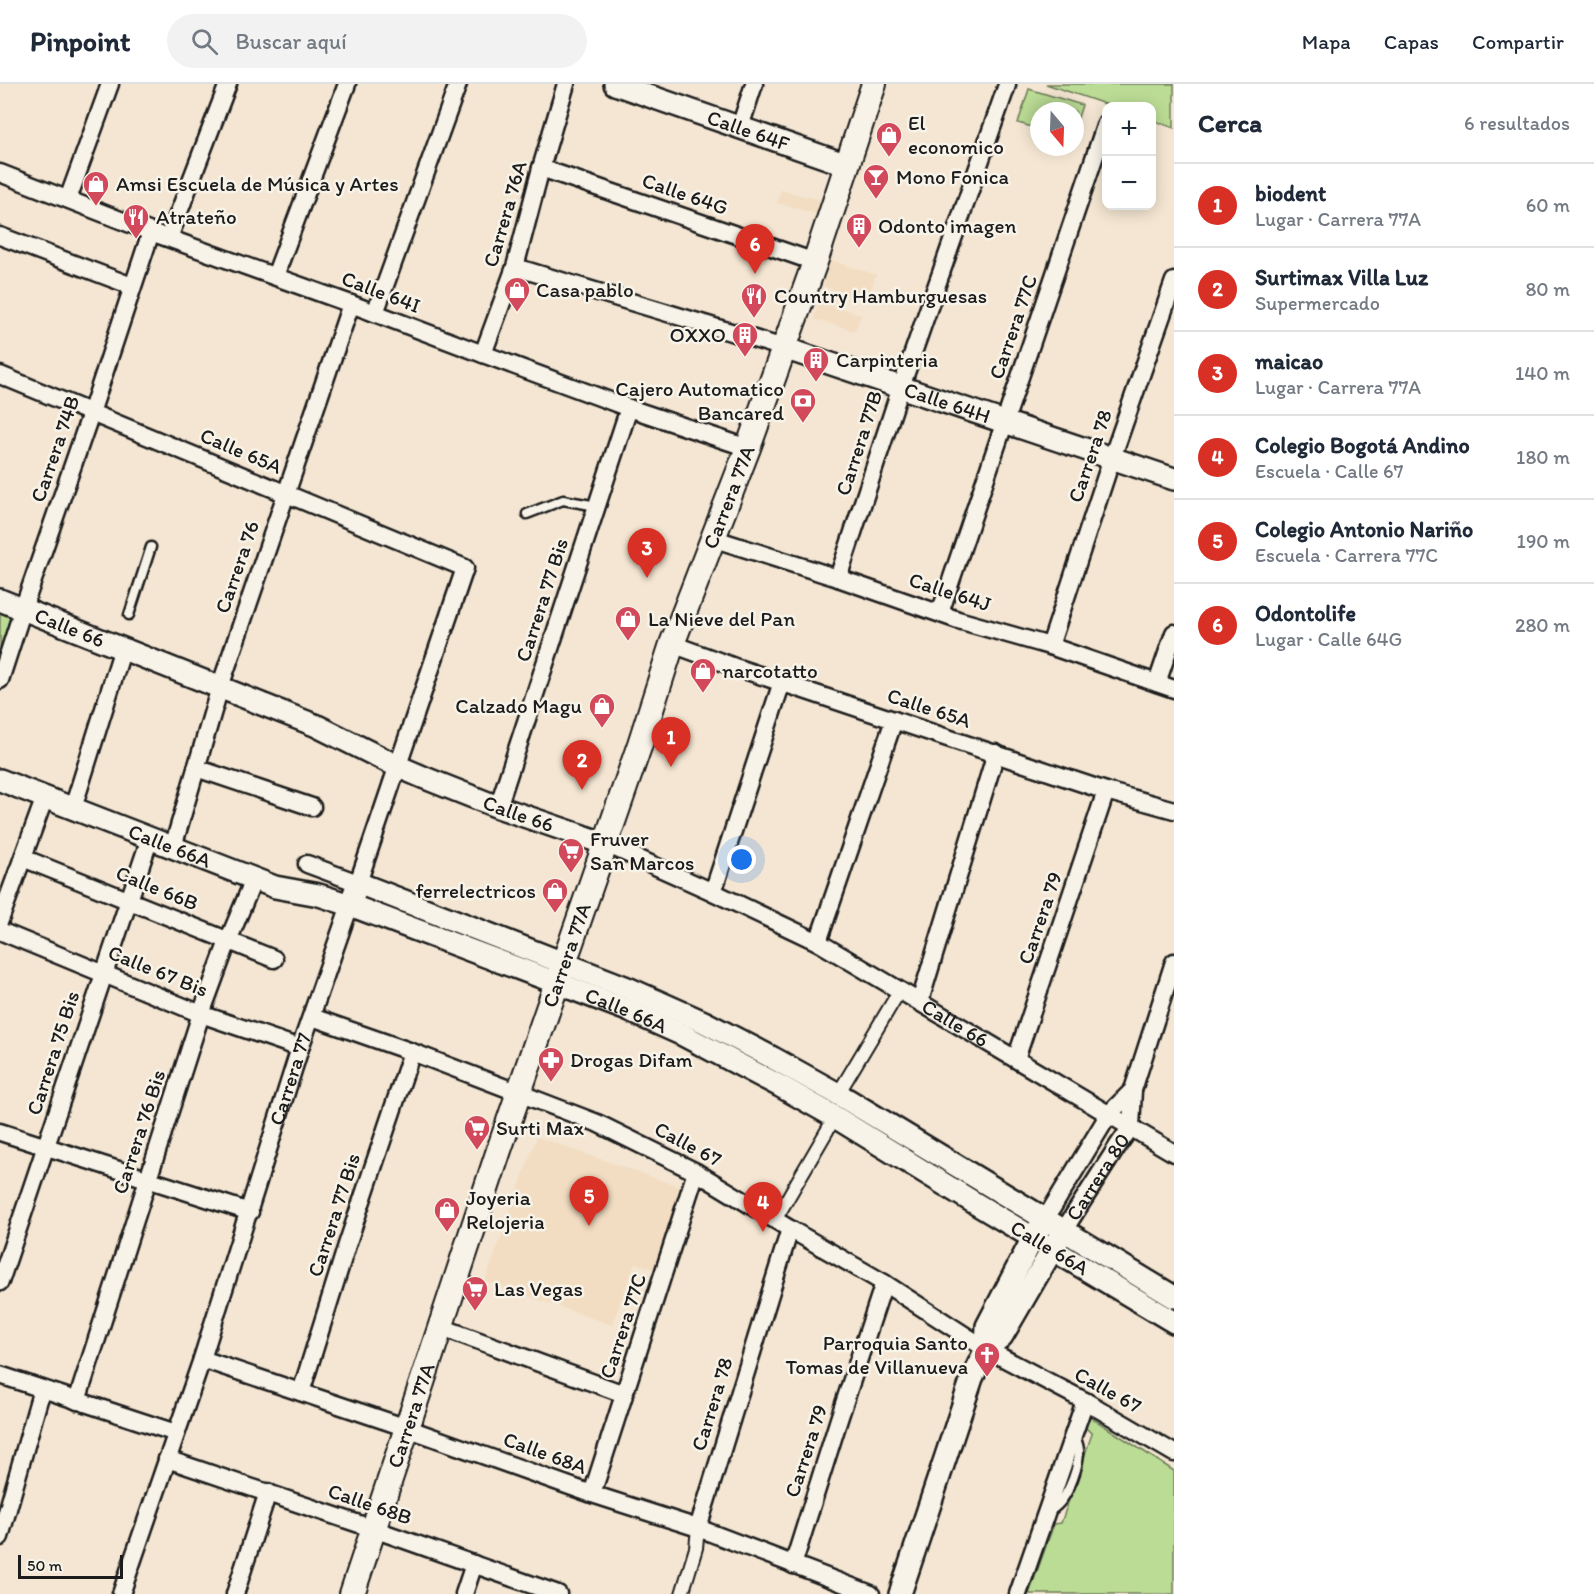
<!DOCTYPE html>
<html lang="es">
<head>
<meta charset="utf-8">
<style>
	:root { --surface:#fff; --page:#f2f2f3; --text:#1f2937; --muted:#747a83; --line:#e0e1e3; --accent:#d93025 }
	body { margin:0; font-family:Itim,sans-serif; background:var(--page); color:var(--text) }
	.controls { position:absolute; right:18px; top:18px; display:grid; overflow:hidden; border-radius:12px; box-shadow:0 3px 15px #0003 }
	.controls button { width:54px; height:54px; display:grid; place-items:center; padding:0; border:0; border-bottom:2px solid var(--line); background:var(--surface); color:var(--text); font:30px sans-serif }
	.compass { position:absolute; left:1030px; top:18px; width:54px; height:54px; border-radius:50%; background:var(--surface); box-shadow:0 3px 15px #0003; rotate:161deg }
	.scale { position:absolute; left:18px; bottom:15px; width:105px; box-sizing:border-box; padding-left:6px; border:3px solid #1c1c1c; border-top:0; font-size:16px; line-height:21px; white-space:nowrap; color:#1c1c1c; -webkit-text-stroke:4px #f7f3e8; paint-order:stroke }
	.you { position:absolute; left:742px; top:776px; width:21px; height:21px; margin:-15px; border:4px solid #fff; border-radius:50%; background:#1a73e8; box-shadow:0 0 0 9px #1a73e833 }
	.badge { display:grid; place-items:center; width:39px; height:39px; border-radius:50%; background:var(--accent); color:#fff; font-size:20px; font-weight:700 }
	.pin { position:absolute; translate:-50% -50px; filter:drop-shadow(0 2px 3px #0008) }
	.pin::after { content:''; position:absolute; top:32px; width:21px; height:18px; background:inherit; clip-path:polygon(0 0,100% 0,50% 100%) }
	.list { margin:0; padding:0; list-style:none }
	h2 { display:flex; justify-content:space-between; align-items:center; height:78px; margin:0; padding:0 24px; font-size:26px }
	h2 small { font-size:20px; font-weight:400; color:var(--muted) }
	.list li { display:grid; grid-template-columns:39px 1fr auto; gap:18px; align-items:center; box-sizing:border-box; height:84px; padding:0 24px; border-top:2px solid var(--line) }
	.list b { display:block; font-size:22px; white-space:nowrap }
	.list p { margin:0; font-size:20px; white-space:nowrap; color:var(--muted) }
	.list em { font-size:20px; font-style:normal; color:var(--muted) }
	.icon { flex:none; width:33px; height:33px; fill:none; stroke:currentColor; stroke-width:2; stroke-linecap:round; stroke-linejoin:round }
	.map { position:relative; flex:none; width:1174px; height:1510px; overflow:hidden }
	header { display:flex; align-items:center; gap:36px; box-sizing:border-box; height:84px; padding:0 30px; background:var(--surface); border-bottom:2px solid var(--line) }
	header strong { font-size:28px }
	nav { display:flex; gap:33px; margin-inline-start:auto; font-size:21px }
	.search { width:420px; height:54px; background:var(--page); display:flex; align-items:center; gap:15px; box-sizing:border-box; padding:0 21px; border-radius:33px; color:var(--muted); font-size:22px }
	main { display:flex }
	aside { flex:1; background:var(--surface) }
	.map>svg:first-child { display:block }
</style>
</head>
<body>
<header>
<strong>Pinpoint</strong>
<div class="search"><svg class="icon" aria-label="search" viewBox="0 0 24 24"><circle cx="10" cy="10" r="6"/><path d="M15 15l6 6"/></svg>Buscar aquí</div>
<nav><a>Mapa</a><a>Capas</a><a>Compartir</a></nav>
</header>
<main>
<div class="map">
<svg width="1174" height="1510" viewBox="0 0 1174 1510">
	<rect width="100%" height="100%" fill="#f4e6d2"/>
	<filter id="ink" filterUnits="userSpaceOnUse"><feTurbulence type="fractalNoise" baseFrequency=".0167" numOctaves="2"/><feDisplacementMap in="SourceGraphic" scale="12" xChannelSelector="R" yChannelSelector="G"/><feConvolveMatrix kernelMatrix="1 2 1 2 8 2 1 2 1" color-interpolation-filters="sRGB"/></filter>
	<g filter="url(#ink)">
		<path fill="#f2ddc2" d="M781,106L820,116L816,130L777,119Z
			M830,176L876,191L867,217L823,202Z
			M819,217L861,231L855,247L814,235Z
			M537,1053L686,1105L657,1186L635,1179L612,1241L485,1197Z"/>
		<path fill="#bbdc95" stroke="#6c7c58" stroke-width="1.5" d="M1046,0H1174V44L1152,36V22H1111Z
			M1029,5L1082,21L1075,43V27H1039V45L1018,39Z
			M0,527L11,531L0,567Z
			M1089,1332L1174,1387V1510H1029L1054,1440L1061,1439L1092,1350L1085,1343Z"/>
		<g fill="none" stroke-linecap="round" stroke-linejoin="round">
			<g stroke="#1c1c1c" stroke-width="13">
				<path id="service" d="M527,430L563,416L597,422
					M129,531L151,463
					M1049,1427C1066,1420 1077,1388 1079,1370C1080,1364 1077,1357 1075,1352"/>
			</g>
			<g stroke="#1c1c1c" stroke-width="16">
				<path id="pedestrian" d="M838,1010L900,906
					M775,1136L835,1033
					M682,1510L696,1464L698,1444"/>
			</g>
			<g stroke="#1c1c1c" stroke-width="21">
				<g id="minor">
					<path d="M740,43L754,0"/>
					<path d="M541,84L815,178"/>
					<path d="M0,89L151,148L351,220L483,270L629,324L748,364"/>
					<path d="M68,115L110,0"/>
					<path d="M0,152L132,202"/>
					<path d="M169,154L228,0"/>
					<path d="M515,183L784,264"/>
					<path d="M275,192L347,0"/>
					<path d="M375,229L458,0"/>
					<path d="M483,270L515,183L541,84L566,0"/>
					<path d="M0,291L465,484L358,799L307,780"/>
					<path d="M712,454L838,494L958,536L1050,562L1174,605"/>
					<path d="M838,494L901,303L1007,1"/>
					<path d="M940,529L1106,39"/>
					<path d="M672,560L735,583L1106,707L1174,726"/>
					<path d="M1050,562L1112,374L1174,197"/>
					<path d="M0,596L23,525L91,329L151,148"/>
					<path d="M1157,599L1174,549"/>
					<path d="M196,684L312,723"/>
					<path d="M498,723L629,324"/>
					<path d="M73,724L123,564"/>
					<path id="s1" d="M606,760L713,808L818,858L1174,1069"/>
					<path d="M173,763L220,603L351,220"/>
					<path d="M23,774L274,875"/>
					<path d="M713,808L782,598"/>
					<path d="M0,836L45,713"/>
					<path d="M0,847L201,930L300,964"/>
					<path d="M818,858L894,636"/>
					<path d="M920,917L996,669"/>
					<path d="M312,933L412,968L597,1039L696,1088L790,1145L884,1199L986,1265L1085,1317L1174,1369"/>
					<path d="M1016,975L1106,707"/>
					<path d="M0,1048L250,1128"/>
					<path d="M1046,1134L1109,1030L1133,1006"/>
					<path id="s2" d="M1064,1146L1119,1060L1131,1043L1133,1006L1174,878"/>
					<path d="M0,1198L150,754"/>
					<path d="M441,1243L624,1310"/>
					<path d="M202,1275L401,1342L592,1410L698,1444L871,1510"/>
					<path d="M0,1291L176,1349"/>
					<path d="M301,1308L347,1161L412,968"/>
					<path d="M77,1317L201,930L228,857L254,795"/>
					<path d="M167,1375L368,1443L558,1510"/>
					<path d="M592,1410L696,1088"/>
					<path d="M698,1444L790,1145"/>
					<path d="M0,1453L42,1305"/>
					<path d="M793,1481L839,1335L884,1199"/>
					<path id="s3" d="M121,1510L202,1275L300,964L350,821"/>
					<path d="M235,1510L268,1408"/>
					<path d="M464,1510L474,1480"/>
					<path d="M1018,1510L1085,1317"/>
				</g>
			</g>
			<g stroke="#1c1c1c" stroke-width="26">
				<g id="tertiary">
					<path id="s4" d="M615,0L847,81"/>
					<path id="s5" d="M784,264L1174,395"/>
					<path id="s6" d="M0,516L317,642L397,682L425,694L498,723L606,760"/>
					<path id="s7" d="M0,696L275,803L319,811L350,821L557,899L625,925L683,951L780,1002L835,1033L978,1121L1174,1238"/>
					<path d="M350,821L358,799L630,905L704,938L773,974L838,1010L1174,1213"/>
					<path d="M986,1265L1002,1252L1059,1154"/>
					<path d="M900,1510L972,1294L986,1265L987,1242L1033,1154L1040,1143"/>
				</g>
			</g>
			<g stroke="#1c1c1c" stroke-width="28">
				<g id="secondary">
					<path id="s8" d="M352,1510L499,1066L640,660L672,560L748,364L815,178L874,0"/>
				</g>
			</g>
			<use href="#service" stroke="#f7f3e8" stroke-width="8"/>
			<use href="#pedestrian" stroke="#f7f3e8" stroke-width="12"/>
			<use href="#minor" stroke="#f7f3e8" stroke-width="16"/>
			<use href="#tertiary" stroke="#f7f3e8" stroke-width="21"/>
			<use href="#secondary" stroke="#f7f3e8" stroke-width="24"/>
		</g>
	</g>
	<defs>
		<g id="shop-pin" transform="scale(1.35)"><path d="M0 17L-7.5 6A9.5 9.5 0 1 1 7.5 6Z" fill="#d1495b" stroke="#f7f3e8"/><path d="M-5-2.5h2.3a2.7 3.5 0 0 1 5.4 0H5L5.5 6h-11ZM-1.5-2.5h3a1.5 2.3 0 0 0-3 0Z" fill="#fff"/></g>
		<g id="bar-pin" transform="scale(1.35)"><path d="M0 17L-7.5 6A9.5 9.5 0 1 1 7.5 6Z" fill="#d1495b" stroke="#f7f3e8"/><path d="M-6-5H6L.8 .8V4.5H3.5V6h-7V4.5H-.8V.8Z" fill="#fff"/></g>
		<g id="restaurant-pin" transform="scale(1.35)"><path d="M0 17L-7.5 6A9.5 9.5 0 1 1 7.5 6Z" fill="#d1495b" stroke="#f7f3e8"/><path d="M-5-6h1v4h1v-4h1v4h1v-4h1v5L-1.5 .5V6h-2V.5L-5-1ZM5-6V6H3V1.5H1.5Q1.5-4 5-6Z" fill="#fff"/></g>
		<g id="building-pin" transform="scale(1.35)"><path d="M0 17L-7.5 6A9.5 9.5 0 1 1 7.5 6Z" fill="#d1495b" stroke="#f7f3e8"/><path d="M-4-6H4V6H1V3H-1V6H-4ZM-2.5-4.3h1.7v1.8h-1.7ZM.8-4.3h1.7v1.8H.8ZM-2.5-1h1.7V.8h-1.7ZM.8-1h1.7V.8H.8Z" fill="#fff"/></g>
		<g id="bank-pin" transform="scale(1.35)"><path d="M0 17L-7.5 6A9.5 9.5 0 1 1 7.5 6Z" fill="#d1495b" stroke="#f7f3e8"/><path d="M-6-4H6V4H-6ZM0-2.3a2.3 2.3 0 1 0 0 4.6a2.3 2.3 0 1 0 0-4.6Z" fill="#fff"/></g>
		<g id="supermarket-pin" transform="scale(1.35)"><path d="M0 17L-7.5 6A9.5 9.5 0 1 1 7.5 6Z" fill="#d1495b" stroke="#f7f3e8"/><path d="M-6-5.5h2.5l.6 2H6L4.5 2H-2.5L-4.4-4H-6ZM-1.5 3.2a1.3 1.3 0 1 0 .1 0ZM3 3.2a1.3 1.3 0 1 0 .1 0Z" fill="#fff"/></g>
		<g id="pharmacy-pin" transform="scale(1.35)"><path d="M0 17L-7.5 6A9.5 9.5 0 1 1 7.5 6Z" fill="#d1495b" stroke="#f7f3e8"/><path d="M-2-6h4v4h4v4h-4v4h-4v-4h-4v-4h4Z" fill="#fff"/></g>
		<g id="church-pin" transform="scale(1.35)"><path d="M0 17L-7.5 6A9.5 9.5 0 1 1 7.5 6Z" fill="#d1495b" stroke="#f7f3e8"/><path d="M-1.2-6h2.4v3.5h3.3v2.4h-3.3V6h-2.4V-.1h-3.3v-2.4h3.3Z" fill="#fff"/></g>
	</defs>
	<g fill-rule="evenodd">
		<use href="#shop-pin" x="889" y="51"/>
		<use href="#bar-pin" x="876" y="93"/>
		<use href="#shop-pin" x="96" y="100"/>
		<use href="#restaurant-pin" x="136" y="133"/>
		<use href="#building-pin" x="859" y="142"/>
		<use href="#shop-pin" x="517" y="206"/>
		<use href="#restaurant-pin" x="754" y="212"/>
		<use href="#building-pin" x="745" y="251"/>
		<use href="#building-pin" x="816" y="276"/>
		<use href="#bank-pin" x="803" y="317"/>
		<use href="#shop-pin" x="628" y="535"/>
		<use href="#shop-pin" x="703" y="587"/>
		<use href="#shop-pin" x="602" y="622"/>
		<use href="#supermarket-pin" x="571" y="767"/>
		<use href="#shop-pin" x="555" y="807"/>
		<use href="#pharmacy-pin" x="551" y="976"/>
		<use href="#supermarket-pin" x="477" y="1044"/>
		<use href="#shop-pin" x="447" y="1126"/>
		<use href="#supermarket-pin" x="475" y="1205"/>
		<use href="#church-pin" x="987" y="1271"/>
	</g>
	<g text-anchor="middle" stroke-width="5" stroke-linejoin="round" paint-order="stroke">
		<g font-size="21" fill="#1c1c1c" stroke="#f7f3e8" text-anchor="start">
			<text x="908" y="46">El<tspan x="908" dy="24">economico</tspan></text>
			<text x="896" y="100">Mono Fonica</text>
			<text x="116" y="107">Amsi Escuela de Música y Artes</text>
			<text x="156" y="140">Atrateño</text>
			<text x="878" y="149">Odonto imagen</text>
			<text x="536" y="213">Casa pablo</text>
			<text x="774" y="219">Country Hamburguesas</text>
			<text x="726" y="258" text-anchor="end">OXXO</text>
			<text x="836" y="283">Carpinteria</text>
			<text x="784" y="312" text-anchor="end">Cajero Automatico<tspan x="784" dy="24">Bancared</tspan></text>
			<text x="648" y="542">La Nieve del Pan</text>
			<text x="722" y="594">narcotatto</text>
			<text x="582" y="629" text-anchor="end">Calzado Magu</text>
			<text x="590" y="762">Fruver<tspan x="590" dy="24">San Marcos</tspan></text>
			<text x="536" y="814" text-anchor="end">ferrelectricos</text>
			<text x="570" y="983">Drogas Difam</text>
			<text x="496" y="1051">Surti Max</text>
			<text x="466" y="1121">Joyeria<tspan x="466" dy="24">Relojeria</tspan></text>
			<text x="494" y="1212">Las Vegas</text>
			<text x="968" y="1266" text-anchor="end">Parroquia Santo<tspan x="968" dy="24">Tomas de Villanueva</tspan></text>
		</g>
		<g font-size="21" fill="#1c1c1c" stroke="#f7f3e8">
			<text dy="7" stroke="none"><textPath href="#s4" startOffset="141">Calle 64F</textPath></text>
			<text transform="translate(685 110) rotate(19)" y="7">Calle 64G</text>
			<text transform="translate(505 130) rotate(-74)" y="7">Carrera 76A</text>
			<text transform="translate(381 208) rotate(21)" y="7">Calle 64I</text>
			<text transform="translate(1013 243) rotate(-71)" y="7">Carrera 77C</text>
			<text dy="7" stroke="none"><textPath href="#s5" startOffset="172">Calle 64H</textPath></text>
			<text transform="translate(859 359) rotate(-72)" y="7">Carrera 77B</text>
			<text transform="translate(55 365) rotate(-71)" y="7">Carrera 74B</text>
			<text transform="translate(241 367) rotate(23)" y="7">Calle 65A</text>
			<text transform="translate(1090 372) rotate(-71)" y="7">Carrera 78</text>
			<text dy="7" stroke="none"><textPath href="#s8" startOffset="1160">Carrera 77A</textPath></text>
			<text transform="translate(237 483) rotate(-71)" y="7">Carrera 76</text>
			<text transform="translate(950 508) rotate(18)" y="7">Calle 64J</text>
			<text transform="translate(542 516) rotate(-72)" y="7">Carrera 77 Bis</text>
			<text dy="7" stroke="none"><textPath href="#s6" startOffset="75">Calle 66</textPath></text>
			<text transform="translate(929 624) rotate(18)" y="7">Calle 65A</text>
			<text dy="7" stroke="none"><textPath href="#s6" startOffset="561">Calle 66</textPath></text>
			<text dy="7" stroke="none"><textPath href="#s7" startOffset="182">Calle 66A</textPath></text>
			<text transform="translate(157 804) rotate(22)" y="7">Calle 66B</text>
			<text transform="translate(1040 834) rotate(-71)" y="7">Carrera 79</text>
			<text dy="7" stroke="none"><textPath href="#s8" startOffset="674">Carrera 77A</textPath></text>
			<text transform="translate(158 887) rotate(22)" y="7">Calle 67 Bis</text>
			<text dy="7" stroke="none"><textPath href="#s7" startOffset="668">Calle 66A</textPath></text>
			<text dy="7" stroke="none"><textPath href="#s1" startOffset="393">Calle 66</textPath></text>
			<text transform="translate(53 969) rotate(-72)" y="7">Carrera 75 Bis</text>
			<text dy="7" stroke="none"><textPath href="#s3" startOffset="542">Carrera 77</textPath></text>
			<text transform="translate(139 1048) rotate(-72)" y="7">Carrera 76 Bis</text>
			<text transform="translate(688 1060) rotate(28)" y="7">Calle 67</text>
			<text dy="7" stroke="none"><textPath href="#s2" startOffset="63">Carrera 80</textPath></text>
			<text transform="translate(334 1131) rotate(-72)" y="7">Carrera 77 Bis</text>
			<text dy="7" stroke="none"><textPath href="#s7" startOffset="1154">Calle 66A</textPath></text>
			<text transform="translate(623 1242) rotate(-72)" y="7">Carrera 77C</text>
			<text transform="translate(1108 1306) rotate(29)" y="7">Calle 67</text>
			<text transform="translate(712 1320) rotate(-73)" y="7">Carrera 78</text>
			<text dy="7" stroke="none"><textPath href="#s8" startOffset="188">Carrera 77A</textPath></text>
			<text transform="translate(806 1367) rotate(-72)" y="7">Carrera 79</text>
			<text transform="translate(545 1369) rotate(20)" y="7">Calle 68A</text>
			<text transform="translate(370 1420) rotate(19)" y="7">Calle 68B</text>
		</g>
	</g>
</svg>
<div class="controls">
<button>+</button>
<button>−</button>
</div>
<svg class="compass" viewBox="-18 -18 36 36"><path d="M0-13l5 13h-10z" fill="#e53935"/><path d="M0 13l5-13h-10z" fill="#747a83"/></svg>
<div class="scale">50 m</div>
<div class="you"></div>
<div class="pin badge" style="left:671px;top:683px">1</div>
<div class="pin badge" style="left:582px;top:706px">2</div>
<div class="pin badge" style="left:647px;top:494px">3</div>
<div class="pin badge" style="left:763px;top:1148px">4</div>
<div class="pin badge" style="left:589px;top:1142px">5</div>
<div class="pin badge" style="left:755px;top:190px">6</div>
</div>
<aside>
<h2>Cerca<small>6 resultados</small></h2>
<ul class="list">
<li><span class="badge">1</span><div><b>biodent</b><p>Lugar · Carrera 77A</p></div><em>60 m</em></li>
<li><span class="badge">2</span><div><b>Surtimax Villa Luz</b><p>Supermercado</p></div><em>80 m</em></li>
<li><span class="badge">3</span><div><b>maicao</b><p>Lugar · Carrera 77A</p></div><em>140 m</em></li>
<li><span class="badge">4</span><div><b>Colegio Bogotá Andino</b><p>Escuela · Calle 67</p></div><em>180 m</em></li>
<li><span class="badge">5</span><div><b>Colegio Antonio Nariño</b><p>Escuela · Carrera 77C</p></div><em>190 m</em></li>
<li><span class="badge">6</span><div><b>Odontolife</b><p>Lugar · Calle 64G</p></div><em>280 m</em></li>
</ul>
</aside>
</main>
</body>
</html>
